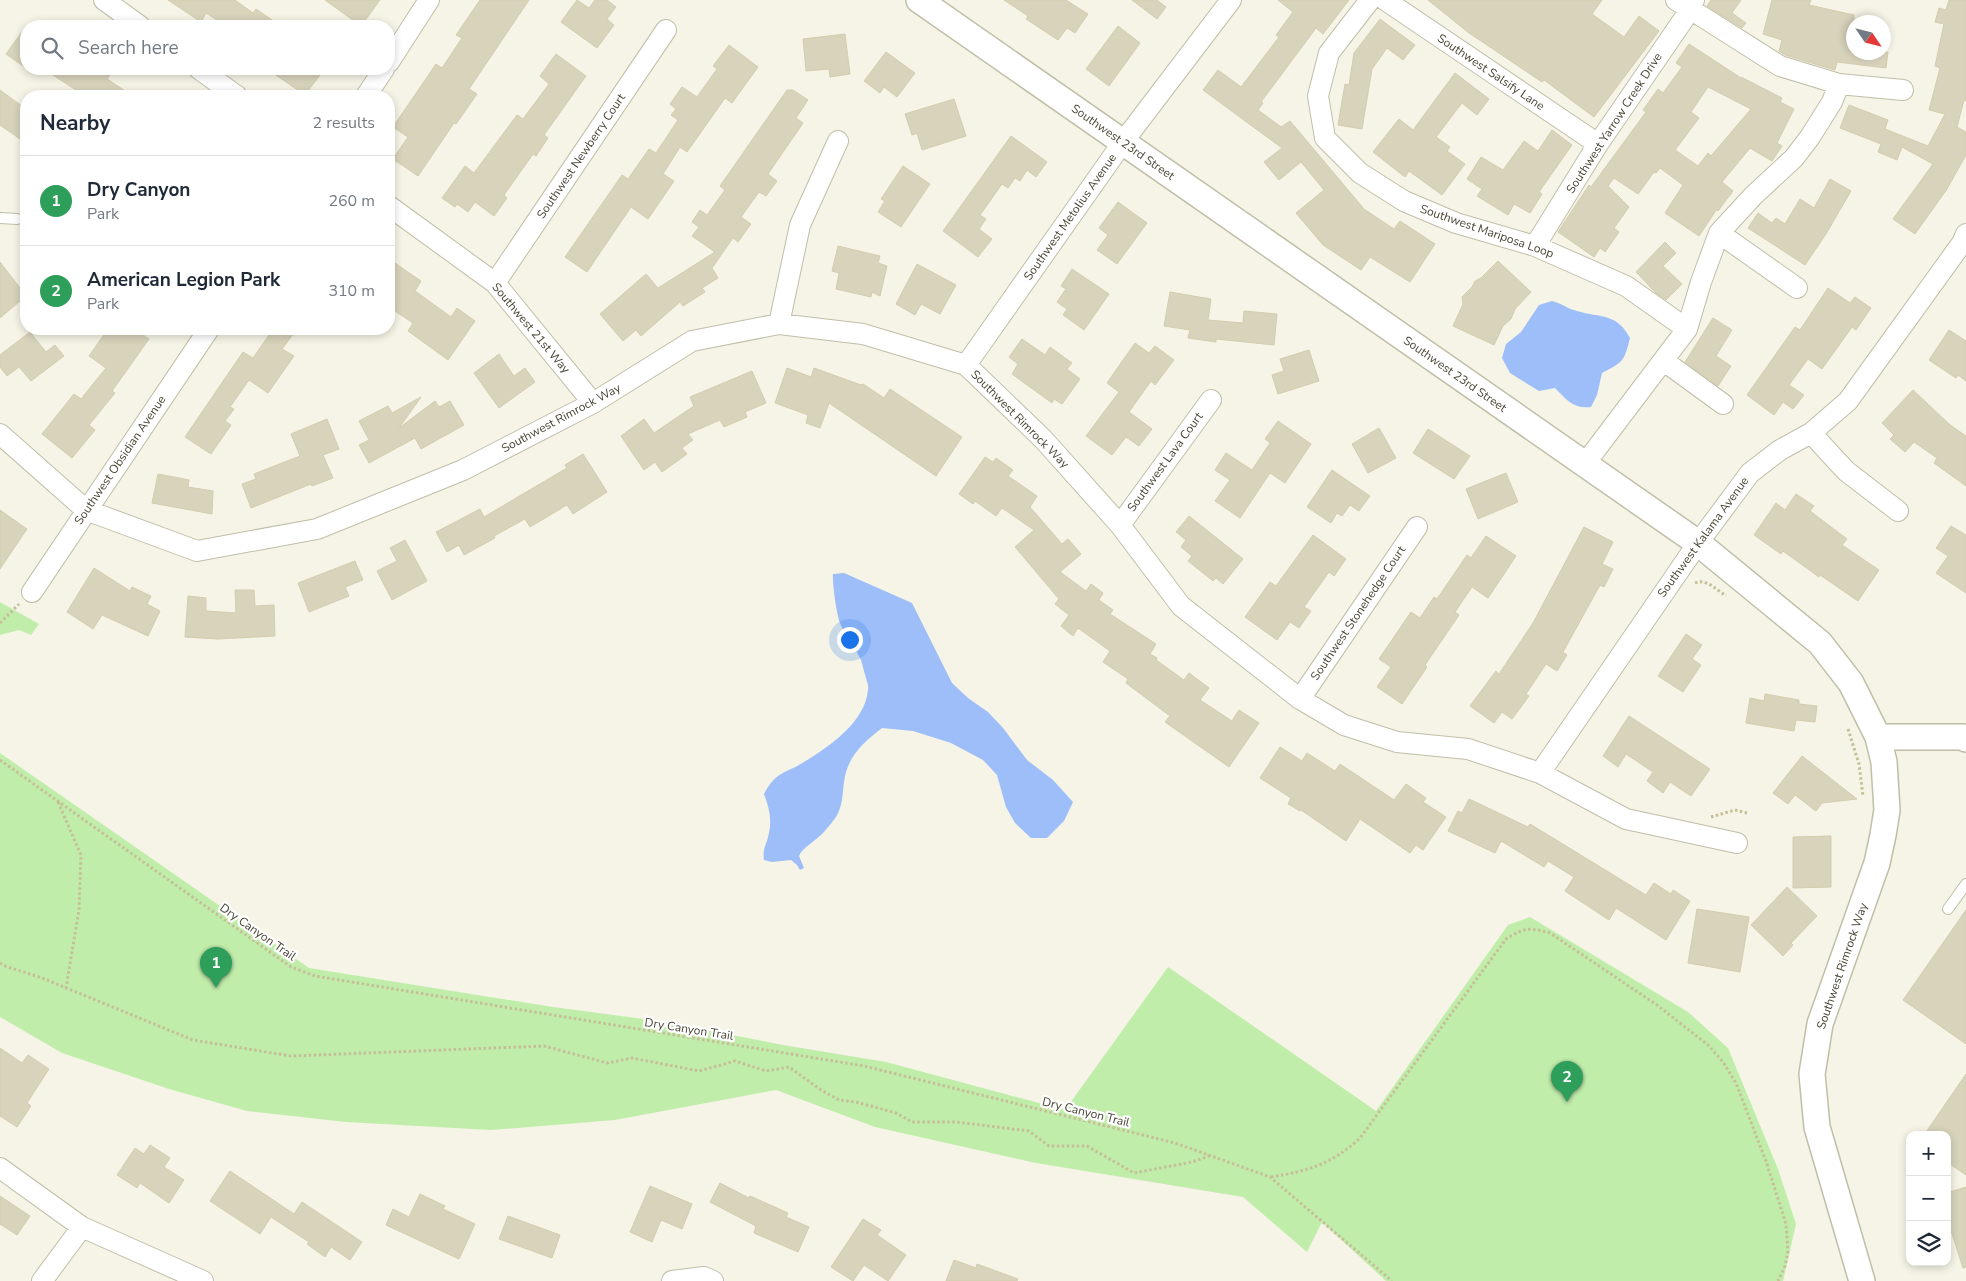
<!DOCTYPE html>
<html lang="en">
<head>
<meta charset="utf-8">
<style>
	:root { --surface:#fff; --page:#f2f2f3; --text:#1f2937; --muted:#747a83; --line:#e0e1e3; --accent:#844727 }
	body { margin:0; font-family:"Nunito Sans",sans-serif; background:var(--page); color:var(--text) }
	.controls { position:absolute; right:15px; bottom:15px; display:grid; overflow:hidden; border-radius:10px; box-shadow:0 2px 8px #0003 }
	.controls button { width:45px; height:45px; display:grid; place-items:center; padding:0; border:0; border-bottom:1px solid var(--line); background:var(--surface); color:var(--text); font:25px sans-serif }
	.compass { position:absolute; left:1846px; top:15px; width:45px; height:45px; border-radius:50%; background:var(--surface); box-shadow:0 2px 8px #0003; rotate:125deg }
	.you { position:absolute; left:849px; top:639px; width:18px; height:18px; margin:-12px; border:4px solid #fff; border-radius:50%; background:#1a73e8; box-shadow:0 0 0 8px #1a73e833 }
	.badge { display:grid; place-items:center; width:32px; height:32px; border-radius:50%; background:var(--accent); color:#fff; font-size:16px; font-weight:700 }
	.pin { position:absolute; translate:-50% -41px; filter:drop-shadow(0 1px 2px #0008) }
	.pin::after { content:''; position:absolute; top:26px; width:18px; height:15px; background:inherit; clip-path:polygon(0 0,100% 0,50% 100%) }
	.list { margin:0; padding:0; list-style:none }
	h2 { display:flex; justify-content:space-between; align-items:center; height:65px; margin:0; padding:0 20px; font-size:21px }
	h2 small { font-size:16px; font-weight:400; color:var(--muted) }
	.list li { display:grid; grid-template-columns:32px 1fr auto; gap:15px; align-items:center; box-sizing:border-box; height:90px; padding:0 20px; border-top:1px solid var(--line) }
	.list b { display:block; font-size:19px; white-space:nowrap }
	.list p { margin:0; font-size:16px; white-space:nowrap; color:var(--muted) }
	.list em { font-size:16px; font-style:normal; color:var(--muted) }
	.icon { flex:none; width:28px; height:28px; fill:none; stroke:currentColor; stroke-width:2; stroke-linecap:round; stroke-linejoin:round }
	.map { position:relative; flex:none; width:1966px; height:1281px; overflow:hidden }
	.search { position:absolute; background:var(--surface); box-shadow:0 2px 8px #0003; left:20px; top:20px; width:375px; height:55px; display:flex; align-items:center; gap:12px; box-sizing:border-box; padding:0 18px; border-radius:20px; color:var(--muted); font-size:19px }
	.panel { position:absolute; background:var(--surface); box-shadow:0 2px 8px #0003; left:20px; top:90px; width:375px; height:245px; border-radius:20px }
	.map>svg:first-child { display:block }
</style>
</head>
<body>
<div class="map">
<svg width="1966" height="1281" viewBox="0 0 1966 1281">
	<rect width="100%" height="100%" fill="#f5f4e6"/>
	<path fill="#c1edab" d="M0,602L39,624L31,635L19,630L0,635Z
		M0,753L309,968L553,1007L666,1022L783,1045L886,1062L1065,1110L1168,967L1376,1111L1508,925L1530,917L1688,1012L1728,1048L1778,1169L1796,1224L1783,1281H1386L1322,1222L1307,1252L1243,1197L1036,1163L875,1127L776,1090L615,1120L491,1130L346,1122L247,1111L169,1089L62,1053L0,1017Z"/>
	<path fill="#9dbef8" d="M1552,301C1561,303 1568,309 1577,311C1601,318 1617,313 1630,338C1624,362 1623,362 1602,373L1597,395L1591,407C1573,409 1567,400 1555,388L1539,391L1510,373L1502,358L1506,344L1521,332L1539,305Z
		M844,573L912,603L952,683L968,698L988,712L1003,728L1027,760L1053,780L1073,802L1064,821L1047,838H1031L1015,823L1006,807L997,775L983,760L951,743L913,731L882,728C865,741 850,754 845,776C842,790 844,804 836,817C830,825 823,834 815,840C809,845 802,849 799,856L804,868L800,870L797,865L791,860L772,862L764,860C762,849 767,844 769,833C772,819 769,807 764,794C776,771 785,774 804,762C830,746 865,722 868,690C869,686 867,682 866,678C864,672 863,666 861,660C855,647 845,636 840,623C837,616 832,582 833,574Z"/>
	<path fill="#d8d3bb" stroke="#d3cdad" fill-rule="evenodd" d="M168,0H235L253,13L256,9L281,26H226L206,13L201,22Z
		M325,0H380L361,26Z
		M480,0H529L469,89L477,94L456,124L454,123L418,176L393,159L408,137L393,127L436,64L442,68L462,38L456,35Z
		M577,0L589,8L595,0H607L616,7L607,19L614,25L597,48L561,22Z
		M1004,0H1066L1088,14L1075,33L1067,28L1058,40L1026,19L1028,16Z
		M1132,0H1157L1166,7L1157,19Z
		M1278,0H1349L1323,34L1316,28L1261,102L1263,103L1258,110L1281,127L1290,121L1364,209L1394,229L1400,221L1435,244L1410,282L1370,257L1361,270L1323,245L1296,213L1324,190L1301,162L1279,180L1264,162L1282,148L1203,90L1218,70L1241,87L1279,37L1276,35L1293,12Z
		M1428,0H1602L1592,14L1624,37L1639,16L1659,31L1594,117L1544,80L1542,82L1469,33Z
		M1711,0H1741L1732,13L1746,23L1742,28L1707,6Z
		M1772,0H1811L1809,5L1854,15V52H1888L1886,68L1837,62L1835,70L1785,55L1779,51L1782,40L1763,34Z
		M1949,0H1966V101L1964,100L1957,127L1966,132V155L1947,189L1915,234L1893,219L1933,164L1902,147L1897,160L1878,152L1881,144L1840,128L1849,105L1888,120L1885,129L1928,146L1945,114L1929,110L1940,68L1935,66L1944,24L1935,22L1939,8L1946,10Z
		M1380,19L1415,45L1403,60L1387,48L1372,69L1362,129L1338,125L1345,84L1349,85L1354,53Z
		M26,26V68L6,54Z
		M1118,26L1140,43L1109,86L1086,69Z
		M845,34L850,74L830,77L829,69L806,71L803,39Z
		M1689,44L1741,78V77L1782,98L1780,102L1794,109L1777,143L1782,146L1772,161L1750,148L1722,182L1733,191L1718,211L1717,209L1699,236L1665,213L1683,185L1660,168L1656,173L1654,172L1638,194L1614,178L1608,186L1629,207L1614,228L1619,232L1605,252L1600,248L1594,257L1558,232L1589,185L1591,187L1646,112L1643,110L1658,89L1663,93L1682,67L1676,63ZM1708,87L1751,109L1711,156L1708,153L1698,166L1675,150L1699,118L1691,112Z
		M729,45L758,67L732,103L725,98L687,152L680,147L663,174L674,181L648,219L631,207L587,272L565,257L622,175L628,179L649,149L656,153L678,120L671,115L676,109L670,104L682,87L697,97L717,69L713,66Z
		M886,52L915,73L897,97L884,87L880,93L864,81Z
		M556,54L586,76L544,135L548,138L536,156L533,154L504,195L507,198L494,216L475,202L468,212L457,204L455,207L442,198L465,166L474,173L517,115L523,119L549,84L540,76Z
		M44,69H114L107,79L133,96H85Z
		M267,69H311L320,75L305,95Z
		M1455,73L1489,99L1477,115L1462,103L1436,137L1450,147L1447,151L1465,164L1442,195L1409,171L1405,177L1373,152L1399,119L1413,130Z
		M0,90L26,109V131L20,139L0,125Z
		M787,90H793L808,100L796,118L803,123L768,174L777,181L766,196L759,192L741,217L751,224L738,242L733,238L712,268L718,278L702,288L705,292L683,306L680,302L641,336L636,330L623,341L600,314L646,274L658,288L715,252L692,236L699,227L692,222L700,210L707,215L725,190L720,186Z
		M954,99L966,136L922,150L917,133L912,135L905,114Z
		M1552,130L1572,145L1539,192L1542,194L1530,213L1514,204L1508,215L1477,196L1482,189L1467,179L1481,157L1503,170L1524,141L1538,151Z
		M1011,136L1047,162L1036,177L1027,170L1020,181L1015,178L1008,188L1002,184L980,215L986,219L979,229L992,239L978,257L943,231Z
		M903,166L930,184L901,227L878,212L885,201L881,199Z
		M1830,179L1851,191L1826,234L1805,265L1748,228L1758,213L1772,223L1776,218L1785,224L1800,199L1814,208Z
		M1118,202L1147,223L1117,264L1097,250L1108,235L1099,228Z
		M1665,242L1676,253L1663,266L1682,284L1666,300L1656,293L1636,272Z
		M838,246L880,256L878,263L887,266L880,296L872,292L871,297L836,289L839,273L832,271Z
		M389,259L421,281L415,291L451,317L457,308L475,321L448,360L408,331L413,323L389,307Z
		M1498,261L1531,292L1515,309L1511,319L1503,326L1494,345L1453,326L1463,304L1462,297L1472,287L1475,281L1481,278Z
		M0,262L26,296L0,318Z
		M917,264L956,285L940,314L921,304L915,315L896,304Z
		M1072,269L1109,294L1084,330L1063,315L1067,309L1057,302L1066,289L1061,286Z
		M1828,288L1850,303L1855,297L1871,308L1856,330L1852,327L1822,369L1808,359L1789,385L1804,395L1793,409L1783,402L1774,415L1747,395L1795,327L1800,330Z
		M1170,292L1211,299L1208,320L1243,323L1244,311L1277,314L1274,345L1216,339V342L1188,338L1190,330L1164,326Z
		M1713,318L1732,330L1716,356L1731,366L1718,386L1685,362Z
		M108,329H134L149,339L112,391L115,393L89,425L95,430L72,458L42,434L74,394L81,399L106,368L89,356Z
		M273,329H297L282,349L294,356L268,393L249,380L230,407L234,409L225,421L231,425L211,454L185,437L243,352L253,358Z
		M1949,330L1966,341V381L1958,375L1956,378L1929,360Z
		M30,332L46,352L55,345L64,356L31,381L19,367L7,376L0,367V355Z
		M1022,339L1045,355L1050,347L1072,363L1067,369L1080,379L1062,404L1054,399L1052,403L1012,374L1018,364L1009,357Z
		M1135,343L1149,353L1155,346L1174,360L1155,385L1151,381L1129,412L1152,429L1139,446L1126,437L1112,455L1086,436L1119,392L1107,383Z
		M1309,350L1319,381L1278,394L1272,375L1284,371L1280,359Z
		M499,354L514,376L525,368L535,382L499,408L474,373Z
		M787,368L811,377L814,368L861,385L863,384L884,398L890,389L962,437L936,476L829,403L820,428L806,423L808,415L775,403Z
		M752,371L766,403L745,412L747,417L724,427L720,420L688,434L693,440L682,448L687,454L662,472L655,462L644,470L621,436L644,419L654,433L694,406L690,397Z
		M1913,390L1949,424L1966,436V486L1934,463L1937,458L1914,442L1905,452L1890,439L1894,435L1882,423Z
		M421,397L399,428L435,401L439,407L450,401L464,425L421,449L415,438L369,463L359,445L369,440L359,421L388,406L392,413Z
		M327,419L339,449L323,455L333,478L312,486L311,484L251,508L242,484L256,479L254,474L300,456L291,434Z
		M1278,421L1311,444L1285,483L1270,473L1240,518L1215,501L1230,480L1215,470L1226,453L1252,470L1270,443L1265,439Z
		M1379,428L1396,458L1368,473L1352,444Z
		M1428,429L1470,456L1454,479L1413,453Z
		M583,454L607,492L573,514L567,505L530,527L525,519L494,536L495,538L464,555L459,545L447,552L436,532L480,509L484,517L567,468L565,465Z
		M985,457L993,462L996,458L1013,470L1008,476L1037,496L1030,507L1062,544L1068,539L1081,554L1060,572L1086,591L1091,584L1103,593L1099,600L1113,610L1110,614L1156,644L1150,654L1157,658L1156,660L1184,680L1189,673L1209,688L1200,700L1232,721L1239,710L1259,723L1229,767L1165,722L1170,716L1126,683L1128,679L1103,662L1110,651L1078,628L1073,636L1061,626L1069,615L1055,604L1059,599L1015,547L1034,530L1002,508L996,516L975,501L973,504L959,494Z
		M1332,470L1370,496L1359,511L1350,505L1342,516L1337,513L1331,523L1307,507Z
		M1506,473L1518,502L1478,519L1466,489Z
		M158,474L189,480L188,487L213,491L212,514L152,503Z
		M1796,494L1814,506L1810,511L1847,539L1842,545L1879,570L1858,601L1820,575L1819,577L1783,551L1781,554L1754,535L1776,503L1785,510Z
		M0,510L27,529L0,569Z
		M1189,516L1243,559L1223,584L1216,578L1213,581L1188,561L1192,556L1181,547L1186,540L1176,532Z
		M1951,526L1966,535V593L1936,573L1948,556L1936,548Z
		M1584,527L1613,542L1602,564L1613,569L1604,587L1600,585L1563,652L1567,655L1557,671L1546,664L1526,694L1529,696L1512,719L1502,712L1494,723L1470,706L1496,671L1499,674L1533,623Z
		M1313,535L1346,559L1334,576L1329,572L1304,607L1311,611L1299,628L1290,622L1277,640L1245,617L1270,582L1276,586Z
		M1486,536L1516,556L1488,598L1472,587L1455,612L1459,615L1425,665L1427,667L1402,704L1377,687L1391,667L1379,659L1411,612L1420,618L1434,597L1437,599L1467,555L1471,558Z
		M405,540L427,581L392,600L377,571L397,561L390,548Z
		M355,561L363,580L345,587L349,596L309,612L298,583Z
		M94,568L130,591L132,587L151,596L147,604L160,611L148,636L102,615L93,629L67,612Z
		M235,590H254L255,606L274,605L275,636L218,639L185,637L188,596L206,598V611L236,613Z
		M1686,634L1702,645L1692,659L1701,665L1683,692L1658,676Z
		M1765,694L1799,700V704L1817,706L1815,722L1796,720L1794,731L1746,723L1750,698L1764,701Z
		M1629,716L1710,769L1691,796L1670,782L1663,793L1647,781L1653,772L1626,754L1618,767L1603,756Z
		M1280,747L1302,761L1307,753L1335,771L1340,764L1394,800L1406,784L1426,798L1423,802L1446,817L1423,850L1416,845L1410,853L1360,819L1346,841L1301,810L1300,811L1288,804L1291,798L1260,778Z
		M1802,756L1857,799L1822,803L1816,811L1795,795L1788,804L1773,793Z
		M1469,799L1528,827L1530,824L1646,895L1654,883L1671,894L1673,890L1690,901L1666,940L1616,908L1609,920L1565,891L1574,877L1548,861L1544,867L1501,841L1495,853L1448,831L1458,811L1462,813Z
		M1831,836V887L1793,888V837Z
		M1787,887L1817,916L1791,943L1793,945L1783,956L1751,925Z
		M1697,909L1749,917L1740,972L1688,963Z
		M1966,910V1044L1903,1000Z
		M0,1048L22,1063L28,1055L49,1069L27,1103L31,1106L17,1127L0,1116Z
		M1966,1074V1175L1947,1162V1135H1924Z
		M150,1145L170,1158L164,1167L184,1180L169,1203L140,1183L137,1188L117,1175L135,1148L144,1154Z
		M230,1171L294,1214L302,1202L362,1242L350,1260L331,1247L325,1257L307,1244L309,1242L271,1217L260,1234L210,1201Z
		M720,1183L749,1198L750,1196L788,1213L786,1217L809,1227L798,1252L754,1233L756,1226L710,1202Z
		M650,1186L692,1204L682,1229L661,1220L652,1242L630,1232Z
		M1966,1187V1267L1963,1268L1947,1218V1193Z
		M420,1194L445,1206L443,1209L475,1224L459,1259L386,1225L393,1209L409,1217Z
		M0,1196L30,1216L17,1235L0,1224Z
		M508,1216L560,1235L552,1258L499,1239Z
		M863,1219L881,1230L877,1235L906,1255L888,1281L864,1265L853,1281L831,1267Z
		M954,1260L976,1268L977,1264L1018,1279L1017,1281H946Z"/>
	<g fill="none" stroke-linecap="round" stroke-linejoin="round">
		<g stroke="#c1bea8" stroke-width="12">
			<path id="service" d="M0,218L17,219
				M1948,909L1966,884"/>
		</g>
		<g stroke="#c1bea8" stroke-width="22">
			<path id="minor" d="M104,0L140,26
				M1370,0L1329,53L1318,96L1325,138L1360,173L1404,201L1456,223L1535,246L1626,286L1687,329
				M1385,0L1598,144
				M1676,0L1780,66L1839,84L1903,90
				M389,62L429,0
				M199,69L237,96
				M366,96L384,69
				M389,206L495,283L593,403
				M1719,233L1797,288
				M1535,246L1598,144L1690,10L1694,0
				M495,283L666,30
				M779,324L800,225L838,141
				M1664,361L1723,404
				M966,365L1123,142L1231,0
				M1811,433L1846,471L1898,511
				M0,434L86,510L197,551L317,529L463,470L593,403L692,341L779,324L863,334L966,365L1043,439L1120,525L1181,606L1300,699L1344,725L1397,742L1468,749L1540,773L1626,819L1737,843
				M1584,465L1687,329L1701,282L1719,233L1753,196L1794,158L1810,137L1832,102L1839,84
				M1120,525L1211,400
				M32,592L209,329
				M1300,699L1417,527
				M1540,773L1698,543L1750,473L1780,450L1811,433L1848,401L1962,243L1966,234
				M0,1168L82,1227L203,1281
				M42,1281L82,1227
				M672,1281L704,1277L713,1281"/>
		</g>
		<g stroke="#c1bea8" stroke-width="28">
			<path id="tertiary" d="M919,0L1698,543L1820,643L1851,683L1878,737H1963L1966,739
				M1862,1281L1817,1127L1812,1074L1820,1024L1877,863L1883,835L1887,810L1884,762L1878,737"/>
		</g>
		<path stroke="#c5bf98" stroke-width="3" stroke-dasharray="2.5 2.5" stroke-linecap="butt" d="M1695,583C1706,578 1717,590 1726,596
			M0,623L19,604
			M1848,729L1859,764L1863,796
			M0,760L291,967L315,976L864,1066L1175,1143L1270,1177L1392,1281
			M58,802L81,855L79,910L66,988
			M1711,817L1735,810L1747,813
			M0,963L5,966L42,978L193,1040L291,1056L544,1046L607,1063L632,1058L699,1071L735,1061L766,1071L789,1067L821,1090L839,1100L856,1102L896,1113L912,1122H956L1029,1131L1049,1146H1087L1134,1173L1192,1162L1209,1156
			M1271,1177C1308,1171 1332,1164 1360,1138L1506,939C1524,928 1529,927 1550,933L1657,1005L1708,1045L1723,1062L1736,1083L1767,1164L1786,1224L1788,1251L1785,1266L1778,1281"/>
		<use href="#service" stroke="#fff" stroke-width="10"/>
		<use href="#minor" stroke="#fff" stroke-width="20"/>
		<use href="#tertiary" stroke="#fff" stroke-width="25"/>
	</g>
	<g text-anchor="middle" stroke-width="4.5" stroke-linejoin="round" paint-order="stroke">
		<g font-size="12" fill="#494535" stroke="#fff">
			<text transform="translate(1491 72) rotate(34)" y="4">Southwest Salsify Lane</text>
			<text transform="translate(1614 123) rotate(-57)" y="4">Southwest Yarrow Creek Drive</text>
			<text transform="translate(1123 142) rotate(35)" y="4">Southwest 23rd Street</text>
			<text transform="translate(581 156) rotate(-56)" y="4">Southwest Newberry Court</text>
			<text transform="translate(1070 217) rotate(-55)" y="4">Southwest Metolius Avenue</text>
			<text transform="translate(1487 231) rotate(19)" y="4">Southwest Mariposa Loop</text>
			<text transform="translate(531 328) rotate(50)" y="4">Southwest 21st Way</text>
			<text transform="translate(1455 374) rotate(35)" y="4">Southwest 23rd Street</text>
			<text transform="translate(561 418) rotate(-28)" y="4">Southwest Rimrock Way</text>
			<text transform="translate(1020 419) rotate(45)" y="4">Southwest Rimrock Way</text>
			<text transform="translate(120 460) rotate(-56)" y="4">Southwest Obsidian Avenue</text>
			<text transform="translate(1165 462) rotate(-54)" y="4">Southwest Lava Court</text>
			<text transform="translate(1703 537) rotate(-54)" y="4">Southwest Kalama Avenue</text>
			<text transform="translate(1358 613) rotate(-56)" y="4">Southwest Stonehedge Court</text>
			<text transform="translate(258 932) rotate(35)" y="4">Dry Canyon Trail</text>
			<text transform="translate(1842 966) rotate(-71)" y="4">Southwest Rimrock Way</text>
			<text transform="translate(689 1029) rotate(9)" y="4">Dry Canyon Trail</text>
			<text transform="translate(1086 1112) rotate(14)" y="4">Dry Canyon Trail</text>
		</g>
	</g>
</svg>
<div class="controls">
<button>+</button>
<button>−</button>
<button><svg class="icon" aria-label="layers" viewBox="0 0 24 24"><path d="M12 4l9 5-9 5-9-5zM3 14l9 5 9-5"/></svg></button>
</div>
<svg class="compass" viewBox="-18 -18 36 36"><path d="M0-13l5 13h-10z" fill="#e53935"/><path d="M0 13l5-13h-10z" fill="#747a83"/></svg>
<div class="you"></div>
<div class="pin badge" style="left:216px;top:988px;background:#2e9e5b">1</div>
<div class="pin badge" style="left:1567px;top:1102px;background:#2e9e5b">2</div>
<div class="search"><svg class="icon" aria-label="search" viewBox="0 0 24 24"><circle cx="10" cy="10" r="6"/><path d="M15 15l6 6"/></svg>Search here</div>
<section class="panel">
<h2>Nearby<small>2 results</small></h2>
<ul class="list">
<li><span class="badge" style="background:#2e9e5b">1</span><div><b>Dry Canyon</b><p>Park</p></div><em>260 m</em></li>
<li><span class="badge" style="background:#2e9e5b">2</span><div><b>American Legion Park</b><p>Park</p></div><em>310 m</em></li>
</ul>
</section>
</div>
</body>
</html>
